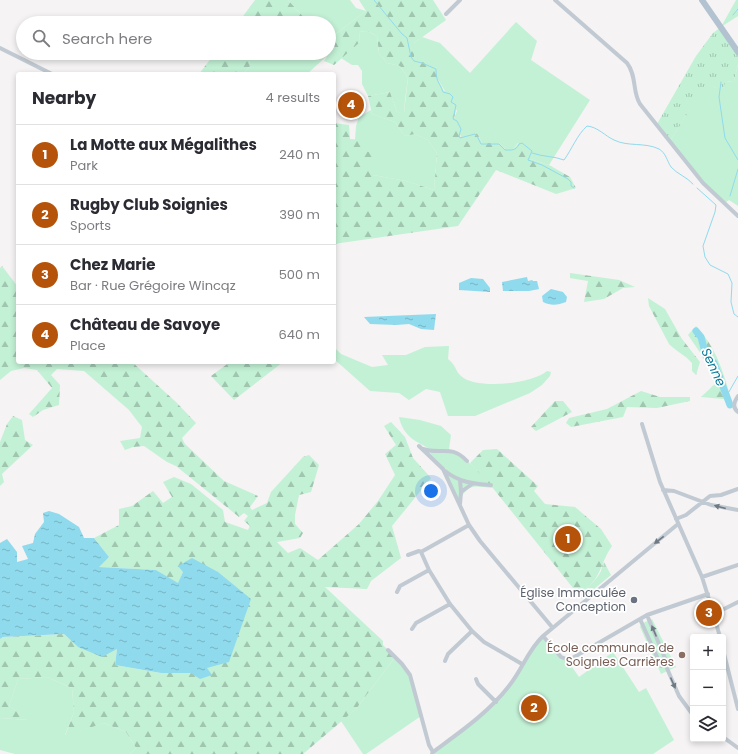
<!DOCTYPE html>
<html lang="en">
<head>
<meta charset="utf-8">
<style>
	:root { --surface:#fff; --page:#f7f7f7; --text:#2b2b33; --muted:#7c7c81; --line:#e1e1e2; --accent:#b45309 }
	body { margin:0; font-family:Poppins,sans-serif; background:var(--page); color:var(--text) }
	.controls { position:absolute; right:12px; bottom:12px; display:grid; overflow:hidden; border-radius:4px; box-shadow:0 2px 6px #0003 }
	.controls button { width:36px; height:36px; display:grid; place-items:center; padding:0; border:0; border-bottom:1px solid var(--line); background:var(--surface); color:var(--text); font:20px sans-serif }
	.you { position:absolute; left:431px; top:491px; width:14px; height:14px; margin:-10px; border:3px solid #fff; border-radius:50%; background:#1a73e8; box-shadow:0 0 0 6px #1a73e833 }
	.badge { display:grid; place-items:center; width:26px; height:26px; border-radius:50%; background:var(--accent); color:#fff; font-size:13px; font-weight:700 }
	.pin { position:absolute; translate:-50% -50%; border:2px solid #fff; box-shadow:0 1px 4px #0006 }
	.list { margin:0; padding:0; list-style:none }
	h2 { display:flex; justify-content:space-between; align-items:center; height:52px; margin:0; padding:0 16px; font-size:17px }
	h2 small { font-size:13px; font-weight:400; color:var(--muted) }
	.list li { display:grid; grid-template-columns:26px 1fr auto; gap:12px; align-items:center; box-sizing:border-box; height:60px; padding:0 16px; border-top:1px solid var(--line) }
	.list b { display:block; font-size:15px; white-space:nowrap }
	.list p { margin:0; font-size:13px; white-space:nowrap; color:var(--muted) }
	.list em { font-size:13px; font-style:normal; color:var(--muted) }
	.icon { flex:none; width:22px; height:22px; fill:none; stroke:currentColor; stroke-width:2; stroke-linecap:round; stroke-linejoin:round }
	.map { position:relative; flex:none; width:738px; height:754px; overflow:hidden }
	.search { position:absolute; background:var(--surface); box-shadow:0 2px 6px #0003; left:16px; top:16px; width:320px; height:44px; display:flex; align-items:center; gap:10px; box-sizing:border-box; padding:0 14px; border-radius:22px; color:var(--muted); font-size:15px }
	.panel { position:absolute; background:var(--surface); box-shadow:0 2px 6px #0003; left:16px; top:72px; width:320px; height:292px; border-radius:4px }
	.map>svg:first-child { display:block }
</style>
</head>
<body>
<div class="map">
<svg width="738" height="754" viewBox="0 0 738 754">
	<defs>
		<pattern id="forest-firs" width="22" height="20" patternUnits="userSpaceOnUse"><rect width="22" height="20" fill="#c3f1d5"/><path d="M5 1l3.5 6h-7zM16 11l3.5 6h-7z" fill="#a0c6b0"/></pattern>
		<pattern id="park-tufts" width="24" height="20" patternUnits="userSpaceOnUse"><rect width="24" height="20" fill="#c3f1d5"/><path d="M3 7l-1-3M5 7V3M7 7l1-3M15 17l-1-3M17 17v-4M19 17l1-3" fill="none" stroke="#a0c6b0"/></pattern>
		<pattern id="water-ripples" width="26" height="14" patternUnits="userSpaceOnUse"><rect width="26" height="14" fill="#90daee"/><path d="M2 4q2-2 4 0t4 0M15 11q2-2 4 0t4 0" fill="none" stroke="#78b4c4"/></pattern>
	</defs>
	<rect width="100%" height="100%" fill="#f5f3f3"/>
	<path fill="#c3f1d5" d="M288,0H350L356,8L366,11L329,39V23H309Z
		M736,0H738V16L721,27Z
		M516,22L537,41L531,60L590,100L549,165L530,159L518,143L513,149H505L499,143H482L478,135L461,137L454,118L457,111L437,78V68L414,60V43L422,37L440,43L470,73Z
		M367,31L377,36L379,53L387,63L400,66L408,78L405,100L404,114L397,112L390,92L368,96L362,84V71L358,65H352L341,58L360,42L359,32Z
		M250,53H326L328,55L307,74H243L250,66L249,57Z
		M738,64V206L729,200L725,203L706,186L670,141L706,83L716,88H723L726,82L734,81Z
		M371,110L372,114L395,122L405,136L415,134L428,140L437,153L434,190L406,181L373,175L364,151L355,140L356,126L359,117Z
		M449,346L448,359C457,366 455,371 461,376C476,390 532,384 547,371L551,372L550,376L542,385L530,393L475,416H448L440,392L426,389L409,400L399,393L370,391L334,359V347L341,354L372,367L388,365L382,355H406L425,347Z
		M399,417L420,420L441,426L451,435L449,449C467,457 480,473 493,488C472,486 468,483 458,504L441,469L422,450L428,448C413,440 403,435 399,417Z
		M652,619L676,667L661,674L640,627L641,624Z
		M543,636L561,657L567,660L579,677L613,652L639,692L646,688L674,740L653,754H432L496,702Z
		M395,657L407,671L421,716L366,754H363L341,721L356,709Z
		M47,677L72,688L74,712L65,735L104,723L126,732L136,748L130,754H15L0,750V718L28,720L9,706L18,679Z"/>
	<path fill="url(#forest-firs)" d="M255,0H288L309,23H238Z
		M359,0H433L446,20L414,43V59L431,65L437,68V78L444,91L451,93L453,97L452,101L457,105L454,118L458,121L462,129L460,136V137L476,133L478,135L482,143H499L505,149H513L519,143H523L534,151L530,159L549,165L570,177L576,188L556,194L496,170L458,226L334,244V123L349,125L350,139L365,140L364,151L369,152L376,156L373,175L406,181L434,190L437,153L428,140L415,134L405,136L395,122L372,114L368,96L390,92L397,112L404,113L408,78L400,66L387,63L379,53L377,36L367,31L359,32L360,42L334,65L324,61L328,55L326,53H329V39L366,11Z
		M215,53H250L249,57L250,66L243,74H199Z
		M2,266L18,287V362H132L176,402L196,423L182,438L185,444L224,481L258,496L250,507L252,510L267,503L271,492L303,457L309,455L319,465L311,492L299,495L295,515V524L303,533L300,538L277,542L288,553L300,548L318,560L359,524L378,501L395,475L385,454L396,445L384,426L391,422L405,437L413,458L431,478L392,526L401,558L371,581L367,589L325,587L383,641V645L395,657L356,709L303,754H130L136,748L126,732L104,723L65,736L74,712L72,688L47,677L18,679L9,706L29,720L0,718V639L3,637L64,634L78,647L117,649L115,665L161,673H191L207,668L183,572L178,584L156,570L98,567L109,557L94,538L119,525V509L132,506L153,491L163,503L172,497L163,482L174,477L191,484L223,510L225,522L248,530L250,526L244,521L248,516L244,513L239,517L176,466L167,462L144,446L133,447L125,450L120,441L140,438L142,427L129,410L84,371L57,369L51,375L60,385L59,405L43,410L33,417L29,414L52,388L37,370L24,368L11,371L0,380V268Z
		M570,273L619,280L635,287L623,288L604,299L584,302L588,281L570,278Z
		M648,298L665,309L682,339L700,362L696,375L692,371V363C684,354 677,352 669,344L649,306Z
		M696,326C715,346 723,370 730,396L723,399L701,397L716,383L710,367L688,335Z
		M230,362H283L234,400L211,376Z
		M641,391L660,397H690V401L657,408L627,407L623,417L571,427L566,423L569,418L607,409Z
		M555,401H563L572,412L536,431L531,427Z
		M13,416L22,420L25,440L33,445L2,474L4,482L0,486V442L7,424Z
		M497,449L538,486L534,491L545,504L575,507L601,529L612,546C599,564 602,583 577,593L492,487L470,463L483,450Z"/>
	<path fill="url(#park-tufts)" d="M721,27L738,52V64L734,81L726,82L723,88H716L706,84L670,141L657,124L696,56L713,33Z
		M604,562L611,575L582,599L577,593C587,589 596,581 601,571C602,568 602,565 604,562Z"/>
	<path fill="url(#water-ripples)" d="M527,277L528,281L532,280L533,281H537L539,289L529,291H503L502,282Z
		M471,278L483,279L490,288V292L459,290V283Z
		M551,289L563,292L567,297L566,302C558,305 551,306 543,302L542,296Z
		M436,314L434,330L421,329L409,324L396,325L370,324L364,317Z
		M49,511L59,514L79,527L84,538H94L109,557L99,567L156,570L178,583L183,572L178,566L192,558L218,572L251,599L229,662L207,668L212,675L200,679L191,673H161L115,665L117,649L102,657L78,647L64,634L3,637L0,639V543L7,539L17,552V562L28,559L22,546L33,543L35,534L44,522L43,513Z"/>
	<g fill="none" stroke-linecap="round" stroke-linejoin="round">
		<path stroke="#90daee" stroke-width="1" d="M374,0L402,34L407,38L411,57L414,61L422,63L436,69C436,82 439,81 443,92L450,94L453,97L451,102L456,105L453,119L457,121L461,129L459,136L460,138L475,134L477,136L481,144H499L505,150C511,150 516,151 519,144L522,143L532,151L528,160L542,165L568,179L571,182V186L574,188
			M733,15L738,9
			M721,82L719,97L725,138L738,160
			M532,153C543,157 554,156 564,160C572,149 577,135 587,126C598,127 605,136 614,140C628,147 645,142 659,149C666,153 667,161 671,167C677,174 687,177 693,184
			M697,188L716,205L715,212L703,246L705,257L710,265L728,274L732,283L731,302L734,314L738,317
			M730,196L738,169
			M726,397L738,376"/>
		<path stroke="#90daee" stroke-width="7" d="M696,331L701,337L706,356L714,363L717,371L730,405"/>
		<path stroke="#c1cad2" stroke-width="4" d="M555,0L627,63C637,76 632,91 640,104L703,183L738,216
			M446,14L460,0
			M0,48L52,74
			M738,396C734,402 732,407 738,412
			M642,424L660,482L702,577L713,612L720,637
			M419,446L443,469L469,525L480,541L552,627
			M423,449C441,455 451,444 467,461
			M445,471C459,482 473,484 491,485
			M663,490L674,491L711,505L738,510
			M461,492L472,484
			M460,504L461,492L460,480
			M676,519L686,515L710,496L721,495L738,489
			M469,525L421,552L429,570L450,604L472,631L484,642L522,664
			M408,555L419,551L421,552
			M702,577L738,565
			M397,592L400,586L429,570
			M713,612L722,610L738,602
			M640,619L661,666H666L667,663L647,615
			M412,629L416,623L450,604
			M543,636L561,657L569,660L647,615L708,594
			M388,650L402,664L410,675L429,745L433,752
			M723,650L738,709
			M445,661L448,654L472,631
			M666,666L679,696L693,715
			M476,679L478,684L496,702
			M723,737L738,748
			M432,754L433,752C460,732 488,713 509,686C522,670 528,650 543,636L678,524"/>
		<path stroke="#b3c2d1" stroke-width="6" d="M702,0L738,52"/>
	</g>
	<defs><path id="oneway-solid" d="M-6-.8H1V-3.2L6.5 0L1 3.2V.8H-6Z"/></defs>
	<g fill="#6e7983">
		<use href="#oneway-solid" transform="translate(720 507) rotate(-165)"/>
		<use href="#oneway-solid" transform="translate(659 540) rotate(142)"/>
		<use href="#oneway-solid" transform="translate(654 631) rotate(-113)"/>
		<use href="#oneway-solid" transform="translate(673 683) rotate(66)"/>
	</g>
	<circle fill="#6b7280" stroke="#fff" stroke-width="1.5" cx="634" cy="600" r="4"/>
	<circle fill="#8d6e63" stroke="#fff" stroke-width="1.5" cx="682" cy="655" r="4"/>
	<g text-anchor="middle" stroke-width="3.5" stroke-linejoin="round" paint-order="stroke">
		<g font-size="12" fill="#5b616d" stroke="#fff" text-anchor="end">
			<text x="626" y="597">Église Immaculée<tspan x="626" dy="14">Conception</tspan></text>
		</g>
		<g font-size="12" fill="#785e54" stroke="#fff" text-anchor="end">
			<text x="674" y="652">École communale de<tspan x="674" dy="14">Soignies Carrières</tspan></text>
		</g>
		<g font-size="13" font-style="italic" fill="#0c7c9b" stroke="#fff">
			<text transform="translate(714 367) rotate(65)" y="5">Senne</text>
		</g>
	</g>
</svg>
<div class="controls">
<button>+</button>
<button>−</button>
<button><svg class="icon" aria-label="layers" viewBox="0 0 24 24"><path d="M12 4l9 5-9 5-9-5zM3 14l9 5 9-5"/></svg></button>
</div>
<div class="you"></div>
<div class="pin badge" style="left:568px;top:539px">1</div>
<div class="pin badge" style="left:534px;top:708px">2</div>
<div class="pin badge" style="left:709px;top:613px">3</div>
<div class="pin badge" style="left:351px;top:105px">4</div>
<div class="search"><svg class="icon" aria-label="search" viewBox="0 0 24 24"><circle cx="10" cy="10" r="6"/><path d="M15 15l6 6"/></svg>Search here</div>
<section class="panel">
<h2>Nearby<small>4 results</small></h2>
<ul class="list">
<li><span class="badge">1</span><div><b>La Motte aux Mégalithes</b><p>Park</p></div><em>240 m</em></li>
<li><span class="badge">2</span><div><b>Rugby Club Soignies</b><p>Sports</p></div><em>390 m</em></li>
<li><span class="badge">3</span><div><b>Chez Marie</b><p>Bar · Rue Grégoire Wincqz</p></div><em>500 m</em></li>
<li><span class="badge">4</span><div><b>Château de Savoye</b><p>Place</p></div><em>640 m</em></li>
</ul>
</section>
</div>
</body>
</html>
